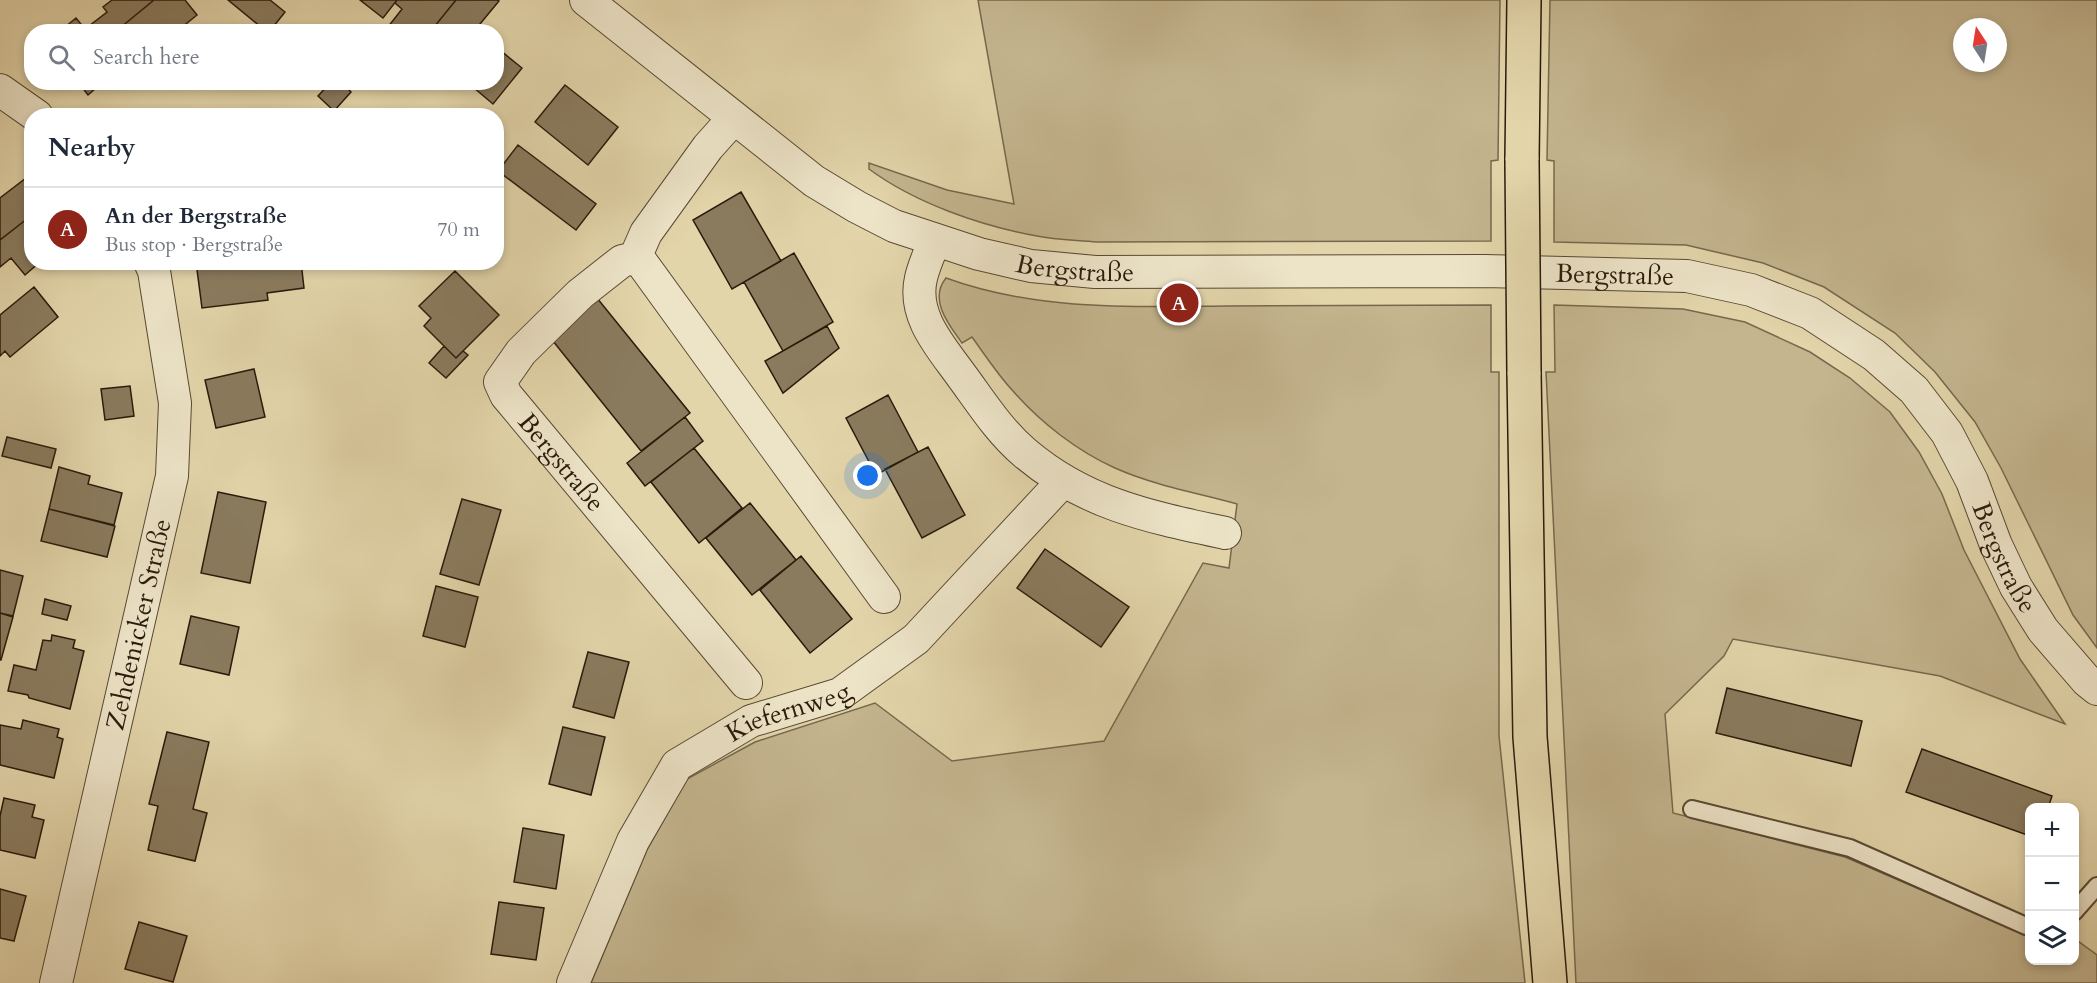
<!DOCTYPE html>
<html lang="en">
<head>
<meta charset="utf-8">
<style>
	:root { --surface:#fff; --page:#f2f2f3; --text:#1f2937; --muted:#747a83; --line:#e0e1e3; --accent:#8f2418 }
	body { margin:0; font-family:Cardo,serif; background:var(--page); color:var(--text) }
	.controls { position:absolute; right:18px; bottom:18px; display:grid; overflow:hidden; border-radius:12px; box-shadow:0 3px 9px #0003 }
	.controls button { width:54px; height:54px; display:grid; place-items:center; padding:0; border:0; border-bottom:2px solid var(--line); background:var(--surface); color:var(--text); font:30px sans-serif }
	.compass { position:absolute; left:1953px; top:18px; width:54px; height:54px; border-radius:50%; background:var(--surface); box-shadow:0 3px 9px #0003; rotate:348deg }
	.you { position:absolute; left:868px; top:476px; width:21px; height:21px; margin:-15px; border:4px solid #fff; border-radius:50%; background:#1a73e8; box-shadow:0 0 0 9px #1a73e833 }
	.badge { display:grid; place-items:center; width:39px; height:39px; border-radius:50%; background:var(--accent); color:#fff; font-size:20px; font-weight:700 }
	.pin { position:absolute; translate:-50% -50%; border:3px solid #fff; box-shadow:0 2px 6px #0006 }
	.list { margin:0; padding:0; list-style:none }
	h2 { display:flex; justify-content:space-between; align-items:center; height:78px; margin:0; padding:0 24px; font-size:26px }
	h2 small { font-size:20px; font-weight:400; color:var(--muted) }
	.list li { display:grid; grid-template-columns:39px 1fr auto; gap:18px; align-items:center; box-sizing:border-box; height:84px; padding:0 24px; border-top:2px solid var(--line) }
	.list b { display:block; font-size:22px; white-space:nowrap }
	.list p { margin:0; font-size:20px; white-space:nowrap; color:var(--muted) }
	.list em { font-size:20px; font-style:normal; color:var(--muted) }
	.icon { flex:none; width:33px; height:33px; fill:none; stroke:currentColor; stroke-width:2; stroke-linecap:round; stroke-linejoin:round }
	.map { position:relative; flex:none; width:2097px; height:983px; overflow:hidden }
	.search { position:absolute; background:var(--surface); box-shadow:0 3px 9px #0003; left:24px; top:24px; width:480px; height:66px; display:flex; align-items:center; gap:15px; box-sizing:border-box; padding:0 21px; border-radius:24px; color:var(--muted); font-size:22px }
	.panel { position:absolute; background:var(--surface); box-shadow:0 3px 9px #0003; left:24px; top:108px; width:480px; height:162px; border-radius:24px }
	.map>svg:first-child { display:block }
</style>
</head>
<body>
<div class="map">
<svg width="2097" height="983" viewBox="0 0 2097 983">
	<rect width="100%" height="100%" fill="#e3d5aa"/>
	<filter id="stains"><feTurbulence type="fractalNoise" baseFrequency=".00333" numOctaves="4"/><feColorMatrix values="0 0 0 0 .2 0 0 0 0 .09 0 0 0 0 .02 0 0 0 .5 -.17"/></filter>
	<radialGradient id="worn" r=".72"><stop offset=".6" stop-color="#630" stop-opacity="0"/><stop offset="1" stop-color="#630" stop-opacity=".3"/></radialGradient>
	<path fill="#c4b58f" stroke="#77684d" stroke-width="1.5" fill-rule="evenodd" d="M978,0H1500L1498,160L1491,161V241L1097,242C1077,240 1056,240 1037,236C981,226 915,203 869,169V163L947,190L1014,204Z
		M1550,0H2097V648L2073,615L2001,468L1975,422L1935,372L1895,333L1824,287L1763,263L1686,245L1554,242V161L1547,160ZM1962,27H1998V63H1962Z
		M946,278C1037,311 1131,307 1226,306C1315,306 1403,305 1491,305V372H1499V736L1525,983H591L647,850L687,779L755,742L875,703L952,761L1104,741L1203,563L1229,568L1237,504C1197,493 1153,485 1115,468C1077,451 1040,422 1013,391C998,375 985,355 972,337L962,343C950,326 928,300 946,278Z
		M1554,305L1683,309L1745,322L1810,352L1850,378L1890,412L1919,452L1942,494L1964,550L2020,659L2065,724L1940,676L1733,639L1724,656L1665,714L1673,813L1845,857L2026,935H2029L2030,960H2074L2075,939L2097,955V983H1576L1546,372H1555Z"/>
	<path fill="#8a7b5e" stroke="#2a1a0b" stroke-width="1.5" d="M112,0H154L115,32H59L76,18L85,29L107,12L103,7Z
		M154,0H185L197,15L186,24L191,32H115Z
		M228,0H270L285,12L269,32H267Z
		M360,0H397L383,18Z
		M397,0H456L430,32H384L402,9L395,3Z
		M456,0H497L499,1L475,30L477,32H430Z
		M496,47L522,68L493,104L467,82H496Z
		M78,82H103L88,95Z
		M331,82H341L351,92L334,111L318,96Z
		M565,85L618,127L588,165L535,122Z
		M518,145L596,204L576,230L498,171Z
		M30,175L32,177V215L0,240V198Z
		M741,192L781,261L732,289L693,220Z
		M32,215V262H40L25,275L11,258L0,267V240Z
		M794,253L833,322L783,351L744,282Z
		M196,262H301L304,288L267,293L268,300L202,308Z
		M455,271L499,315L456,358L424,326L431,318L419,306Z
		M34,287L58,317L10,357L5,351L0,356V315Z
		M597,298L690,413L641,451L549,336Z
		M827,326L839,348L783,393L765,361Z
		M444,346L456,358L463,351L468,355L446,378L429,363Z
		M254,369L265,417L216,428L205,380Z
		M130,386L134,416L105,420L101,389Z
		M888,395L918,452L876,475L846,418Z
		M685,417L703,441L645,486L627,463Z
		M7,437L56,449L51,468L2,456Z
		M928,447L965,515L922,538L885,469Z
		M694,448L742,508L699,543L651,482Z
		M59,467L90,476L88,484L122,493L114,525L49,509Z
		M218,492L266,502L250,583L201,573Z
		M462,499L501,510L479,585L440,574Z
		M750,503L796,560L752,595L706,538Z
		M49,509L115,526L107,557L41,541Z
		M1045,549L1129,607L1101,647L1017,588Z
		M801,556L852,619L810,653L760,590Z
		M0,570L23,576L13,616L0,613Z
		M436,586L478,597L465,647L423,636Z
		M45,599L71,606L67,620L42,614Z
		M0,613L13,617L1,660H0Z
		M191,616L239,627L229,675L180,664Z
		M52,635L75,640L73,648L84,651L70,709L29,698L28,695L8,691L14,665L36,670L43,640L51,641Z
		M588,652L629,662L614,718L573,707Z
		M1727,688L1862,721L1851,766L1716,733Z
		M23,720L59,729L57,737L63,739L54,778L0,765V725L21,729Z
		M563,727L605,737L591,795L549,784Z
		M167,732L209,742L193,809L207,813L195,861L148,850L158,806L149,804Z
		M1922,749L2052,796L2048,808H2030V836L1906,792Z
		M4,798L35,805L32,817L44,820L35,858L0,850V816Z
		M523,828L564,835L556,889L514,882Z
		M0,889L26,896L14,941L0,938Z
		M499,902L544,908L536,960L491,954Z
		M139,922L187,936L173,982L125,969Z"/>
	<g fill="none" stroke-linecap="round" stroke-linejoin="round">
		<g stroke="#584933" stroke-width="20">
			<path id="lane" d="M1692,809L1850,848L2026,926H2030
				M2074,912L2097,886"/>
		</g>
		<g stroke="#584933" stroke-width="34">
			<g id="street">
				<path id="s1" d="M586,0L814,181L857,207L894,226L979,254L1031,266L1095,272L1485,271L1687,276L1751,290L1810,313L1874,355L1914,390L1947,433L1972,481L1996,545L2016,587L2043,630L2087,681L2097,689"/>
				<path d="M0,90L37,116"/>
				<path id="s2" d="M734,118L708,147L646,233L635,258L622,261L580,294L521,352L500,382L506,395L746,683"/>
				<path d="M935,240C930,252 924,265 921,278C912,316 941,347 961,375C981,402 999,431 1025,453C1085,504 1150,517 1225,533"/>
				<path d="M635,258L642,263L884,597"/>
				<path id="s3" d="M56,983L172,476L175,403L154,271L150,262"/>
				<path id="s4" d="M573,983L633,841L677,765L751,721L840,694L916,639L1063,481"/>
			</g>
		</g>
		<g stroke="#2a1a0b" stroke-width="36">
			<path id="primary" d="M1522,160L1524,0
				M1524,372L1530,737L1550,983"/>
		</g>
		<use href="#lane" stroke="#ede4c8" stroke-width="16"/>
		<use href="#street" stroke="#ede4c8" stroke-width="32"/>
		<use href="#primary" stroke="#e3d5aa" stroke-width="33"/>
		<g stroke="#2a1a0b" stroke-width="36" stroke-linecap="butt">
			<path id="primary-bridge" d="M1522,160L1524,372"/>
		</g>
		<use href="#primary-bridge" stroke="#e3d5aa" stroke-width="33"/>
	</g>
	<g text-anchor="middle" stroke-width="6" stroke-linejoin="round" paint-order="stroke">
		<g font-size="26" fill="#2a1a0b" stroke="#ede4c8">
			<text dy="9" stroke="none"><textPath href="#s1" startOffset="570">Bergstraße</textPath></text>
			<text dy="9" stroke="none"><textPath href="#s1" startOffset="1110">Bergstraße</textPath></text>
			<text dy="9" stroke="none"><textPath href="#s2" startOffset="460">Bergstraße</textPath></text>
			<text dy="9" stroke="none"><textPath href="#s1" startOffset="1632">Bergstraße</textPath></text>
			<text dy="9" stroke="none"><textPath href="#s3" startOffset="368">Zehdenicker Straße</textPath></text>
			<text dy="9" stroke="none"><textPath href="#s4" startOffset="366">Kiefernweg</textPath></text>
		</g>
	</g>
	<rect width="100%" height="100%" filter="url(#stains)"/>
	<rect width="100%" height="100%" fill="url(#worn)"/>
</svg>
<div class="controls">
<button>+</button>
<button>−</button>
<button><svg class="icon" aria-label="layers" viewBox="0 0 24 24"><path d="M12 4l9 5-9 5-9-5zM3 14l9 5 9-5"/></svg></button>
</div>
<svg class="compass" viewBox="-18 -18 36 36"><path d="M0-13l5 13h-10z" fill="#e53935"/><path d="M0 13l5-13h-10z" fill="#747a83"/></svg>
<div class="you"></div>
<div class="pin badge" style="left:1179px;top:303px">A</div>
<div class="search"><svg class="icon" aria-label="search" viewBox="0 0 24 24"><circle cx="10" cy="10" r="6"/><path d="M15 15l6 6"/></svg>Search here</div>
<section class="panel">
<h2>Nearby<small></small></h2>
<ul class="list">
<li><span class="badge">A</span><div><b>An der Bergstraße</b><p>Bus stop · Bergstraße</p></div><em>70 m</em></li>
</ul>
</section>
</div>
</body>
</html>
